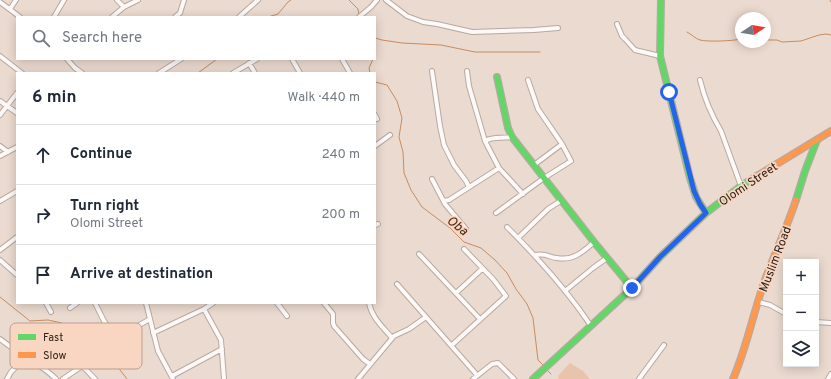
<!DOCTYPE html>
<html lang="en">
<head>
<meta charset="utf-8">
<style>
	:root { --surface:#fff; --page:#f2f2f3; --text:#1f2937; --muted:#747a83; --line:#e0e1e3 }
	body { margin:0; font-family:Overpass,sans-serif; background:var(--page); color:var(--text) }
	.controls { position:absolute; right:12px; bottom:12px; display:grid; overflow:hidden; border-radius:0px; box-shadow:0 2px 10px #0003 }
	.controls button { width:36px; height:36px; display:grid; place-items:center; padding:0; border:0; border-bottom:1px solid var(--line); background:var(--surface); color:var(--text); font:20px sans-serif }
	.compass { position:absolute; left:735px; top:12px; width:36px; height:36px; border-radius:50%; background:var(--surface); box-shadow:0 2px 10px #0003; rotate:78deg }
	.stop { position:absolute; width:12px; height:12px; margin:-9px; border:3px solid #2563eb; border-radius:50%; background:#fff }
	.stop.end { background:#2563eb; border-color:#fff; box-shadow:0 1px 4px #0008 }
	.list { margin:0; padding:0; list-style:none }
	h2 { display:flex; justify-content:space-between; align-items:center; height:52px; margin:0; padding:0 16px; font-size:17px }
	h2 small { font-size:13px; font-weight:400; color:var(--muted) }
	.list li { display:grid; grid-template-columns:26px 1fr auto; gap:12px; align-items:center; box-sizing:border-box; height:60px; padding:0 16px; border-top:1px solid var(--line) }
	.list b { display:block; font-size:15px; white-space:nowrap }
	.list p { margin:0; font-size:13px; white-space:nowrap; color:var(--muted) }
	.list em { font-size:13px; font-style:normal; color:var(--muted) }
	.icon { flex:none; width:22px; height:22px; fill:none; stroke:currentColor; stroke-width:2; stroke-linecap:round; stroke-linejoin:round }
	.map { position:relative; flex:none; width:831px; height:379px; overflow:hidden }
	.search { position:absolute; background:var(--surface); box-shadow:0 2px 10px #0003; left:16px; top:16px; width:360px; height:44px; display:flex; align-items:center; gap:10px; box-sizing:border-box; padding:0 14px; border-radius:0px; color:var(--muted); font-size:15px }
	.panel { position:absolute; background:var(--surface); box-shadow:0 2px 10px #0003; left:16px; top:72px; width:360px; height:232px; border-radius:0px }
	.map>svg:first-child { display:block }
</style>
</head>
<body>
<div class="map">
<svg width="831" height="379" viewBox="0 0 831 379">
	<rect width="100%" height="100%" fill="#ebdacf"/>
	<path fill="#e9c4ac" d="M570,363L583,371L590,379H559L558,376Z"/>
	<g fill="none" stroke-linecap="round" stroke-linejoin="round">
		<path stroke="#c88c60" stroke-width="1" d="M349,0L358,9L359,15
			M830,0L831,2
			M268,17L278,14L288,2L291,0
			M687,32C691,34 696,39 700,40C707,42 734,41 741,39
			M375,38L382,40L402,43L441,45L475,52H540
			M765,40H777L782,42L801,41L819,35L826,34L831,35
			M198,73L217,59
			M370,73L369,68L373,59
			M375,82L387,85L397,101L402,118L399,137L403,152L404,173L411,190L422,207L450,228L464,242L481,248L495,260L507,273L516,289L527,304L533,318L538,360L544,366
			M0,297L30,321L48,320L62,323L71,335L97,346L110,357L127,379
			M547,370L551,374"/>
		<g stroke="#b7aaa1" stroke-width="6">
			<path id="street" d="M117,0L124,7
				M386,0L407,16L423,22L437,24L472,32L534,30L558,28
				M0,2L20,17
				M10,9L16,0
				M54,17L64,0
				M112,17L124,7L138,0
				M175,17L180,13L184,0
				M239,17L258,0
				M359,17L371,7L377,0
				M617,24L622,36L625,39L635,50L660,56
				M0,56L22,73
				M67,59L75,68L82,73
				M292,59L300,73
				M342,59L350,73
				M249,63L255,73
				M432,71L440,126L444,145L454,165L466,181L469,187
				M467,71L469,86L485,141L499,168L523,194
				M159,73L181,59
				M233,73L257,59
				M700,80C704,97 712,116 721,131L741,186
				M0,101L17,113
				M0,115L17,93
				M375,115L377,119
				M485,141C493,136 502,139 512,137
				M0,146L8,152
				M375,146L390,135
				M0,156L17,147
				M534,165L562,144
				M432,179L445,204L466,229
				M0,201L17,191
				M444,201L449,200L499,168
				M496,213L544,178L571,161L562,144L538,109L528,80
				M375,225L378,224
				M507,227C538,258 567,290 591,326
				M518,238L548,209L562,200
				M0,250L17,237
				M419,254L480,319
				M535,255C548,253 547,257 557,258C573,261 583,252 594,242
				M0,260L17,275
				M397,284L477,375
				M565,291L593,268L607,258
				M456,293L482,269
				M759,302L770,305L786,314
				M46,303L51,312
				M95,303L104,321L114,335
				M146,303L158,351L173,379
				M277,303L287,316
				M324,303L333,314V323L334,326L363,359L370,364
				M369,303C372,318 383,327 392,338
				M70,308L77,303
				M204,309L221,340L224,379
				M816,322L831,323
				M127,332L150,319
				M153,333L204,309L213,303
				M0,339C8,345 16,351 24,356C37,365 44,367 56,379
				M60,343L95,379
				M452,345L506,296L493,279L464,249
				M172,376L222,349
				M7,379L11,372L26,357
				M63,379L79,368L82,365
				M358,379L394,336L409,329L426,317
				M473,379L492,364L498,363L514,379
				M639,379L664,345
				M828,379L831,374"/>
		</g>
		<g stroke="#b7aaa1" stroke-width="8">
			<path id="fast" d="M661,0L660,56L690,178L696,197L706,213
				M497,77L508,128L512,137L594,242L632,288
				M796,200L805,171L817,140
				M533,379L632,288L660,257L706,213L741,186L757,176"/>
		</g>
		<g stroke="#b7aaa1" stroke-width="8">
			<path id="slow" d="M757,176L831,131
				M733,379C747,347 753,313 765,280C775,253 787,227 796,200"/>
		</g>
		<use href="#street" stroke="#fcf9f8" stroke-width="4"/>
		<use href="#fast" stroke="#63d668" stroke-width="5.5"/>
		<use href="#slow" stroke="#ff974d" stroke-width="5.5"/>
	</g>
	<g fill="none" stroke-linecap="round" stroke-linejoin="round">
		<path stroke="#2563eb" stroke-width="5" d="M632,288L660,257L706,213L700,204L694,191L669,92"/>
	</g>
	<g text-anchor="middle" stroke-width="3.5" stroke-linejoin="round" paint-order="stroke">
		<g font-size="12" fill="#2a1e16" stroke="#f8d6c2">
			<text transform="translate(748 184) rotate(-34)" y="4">Olomi Street</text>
			<text transform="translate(775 259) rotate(-69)" y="4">Muslim Road</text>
		</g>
		<g font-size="13" font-style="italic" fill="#48270f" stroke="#f8d6c2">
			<text transform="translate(458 225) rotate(39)" y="5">Oba</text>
		</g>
	</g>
	<rect x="10" y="323" width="132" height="46" rx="6" fill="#f8d6c2" stroke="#ba9f8e" stroke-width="1"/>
	<rect x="18" y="334" width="18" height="6" fill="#63d668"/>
	<rect x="18" y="352" width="18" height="6" fill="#ff974d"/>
	<g font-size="11" fill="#2a1e16">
		<text x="43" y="341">Fast</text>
		<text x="43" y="359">Slow</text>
	</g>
</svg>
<div class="controls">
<button>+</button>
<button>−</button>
<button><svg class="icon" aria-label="layers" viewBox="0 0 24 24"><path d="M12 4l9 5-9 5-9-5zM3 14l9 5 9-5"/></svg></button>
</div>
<svg class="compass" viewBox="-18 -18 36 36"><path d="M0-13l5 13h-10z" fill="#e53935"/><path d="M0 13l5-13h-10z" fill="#747a83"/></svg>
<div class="stop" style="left:669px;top:92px"></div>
<div class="stop end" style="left:632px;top:288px"></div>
<div class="search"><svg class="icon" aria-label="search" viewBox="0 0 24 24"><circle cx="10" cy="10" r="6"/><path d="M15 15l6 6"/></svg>Search here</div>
<section class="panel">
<h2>6 min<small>Walk · 440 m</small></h2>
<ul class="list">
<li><svg class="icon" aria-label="ahead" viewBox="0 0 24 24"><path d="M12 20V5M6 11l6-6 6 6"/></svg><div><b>Continue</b></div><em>240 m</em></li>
<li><svg class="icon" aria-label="right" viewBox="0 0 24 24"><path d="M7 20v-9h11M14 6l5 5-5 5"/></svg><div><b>Turn right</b><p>Olomi Street</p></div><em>200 m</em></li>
<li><svg class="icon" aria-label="arrive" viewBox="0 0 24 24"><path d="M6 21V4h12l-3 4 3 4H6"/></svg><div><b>Arrive at destination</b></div></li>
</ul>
</section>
</div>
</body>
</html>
